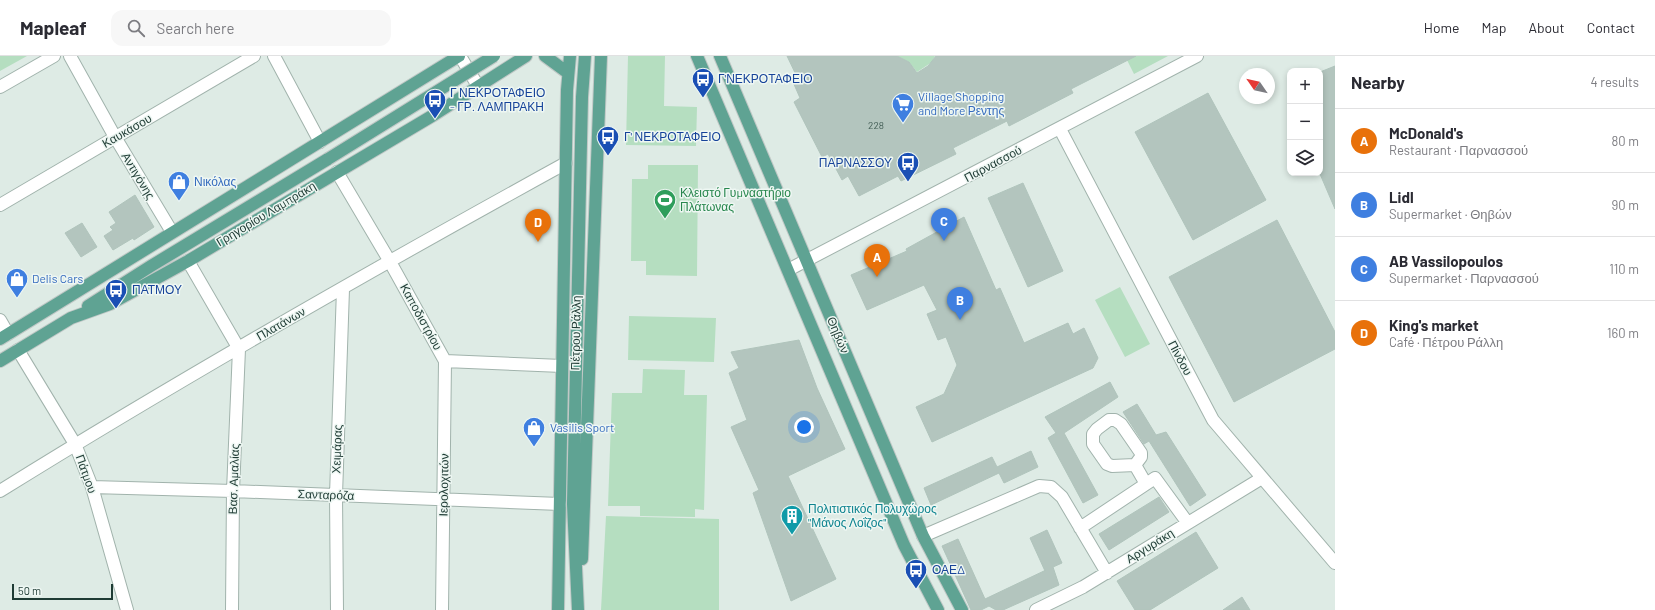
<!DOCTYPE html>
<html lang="en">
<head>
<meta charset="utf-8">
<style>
	:root { --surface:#fff; --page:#f7f7f7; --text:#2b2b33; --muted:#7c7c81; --line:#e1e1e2; --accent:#ea580c }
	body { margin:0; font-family:Barlow,sans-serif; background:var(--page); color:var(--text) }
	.controls { position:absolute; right:12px; top:12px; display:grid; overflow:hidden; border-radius:8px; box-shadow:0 2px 6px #0003 }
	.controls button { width:36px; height:36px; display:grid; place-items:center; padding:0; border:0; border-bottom:1px solid var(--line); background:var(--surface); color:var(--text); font:20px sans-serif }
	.compass { position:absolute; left:1239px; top:12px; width:36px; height:36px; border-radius:50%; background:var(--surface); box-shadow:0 2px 6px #0003; rotate:304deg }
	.scale { position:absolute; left:12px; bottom:10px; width:101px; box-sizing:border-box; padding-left:4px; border:2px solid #1e3b34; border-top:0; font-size:11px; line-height:14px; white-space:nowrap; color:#1e3b34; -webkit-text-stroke:3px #eef7f3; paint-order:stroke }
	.you { position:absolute; left:804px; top:371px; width:14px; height:14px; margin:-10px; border:3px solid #fff; border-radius:50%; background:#1a73e8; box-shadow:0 0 0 6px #1a73e833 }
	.badge { display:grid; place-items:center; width:26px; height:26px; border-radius:50%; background:var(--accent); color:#fff; font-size:13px; font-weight:700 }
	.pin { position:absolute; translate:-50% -33px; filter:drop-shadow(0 1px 2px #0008) }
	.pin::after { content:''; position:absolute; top:21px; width:14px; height:12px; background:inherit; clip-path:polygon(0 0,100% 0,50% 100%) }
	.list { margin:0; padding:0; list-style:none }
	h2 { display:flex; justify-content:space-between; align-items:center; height:52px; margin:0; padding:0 16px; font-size:17px }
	h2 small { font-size:13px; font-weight:400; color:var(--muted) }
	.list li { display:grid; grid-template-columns:26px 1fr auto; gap:12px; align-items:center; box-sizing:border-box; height:64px; padding:0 16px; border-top:1px solid var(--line) }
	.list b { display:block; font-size:15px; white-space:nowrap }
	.list p { margin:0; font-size:13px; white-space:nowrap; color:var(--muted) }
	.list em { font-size:13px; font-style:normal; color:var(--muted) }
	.icon { flex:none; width:22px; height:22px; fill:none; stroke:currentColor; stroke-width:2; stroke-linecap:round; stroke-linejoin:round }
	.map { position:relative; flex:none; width:1335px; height:554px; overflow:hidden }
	header { display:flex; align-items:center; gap:24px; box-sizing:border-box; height:56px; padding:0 20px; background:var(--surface); border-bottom:1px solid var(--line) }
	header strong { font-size:19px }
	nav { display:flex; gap:22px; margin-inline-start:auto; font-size:14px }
	.search { width:280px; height:36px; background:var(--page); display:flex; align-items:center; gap:10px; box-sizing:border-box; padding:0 14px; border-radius:12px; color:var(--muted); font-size:15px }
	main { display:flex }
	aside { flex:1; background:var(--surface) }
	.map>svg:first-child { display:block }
</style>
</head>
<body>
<header>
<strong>Mapleaf</strong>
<div class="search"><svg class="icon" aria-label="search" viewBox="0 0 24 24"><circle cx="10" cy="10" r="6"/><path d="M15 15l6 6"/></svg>Search here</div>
<nav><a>Home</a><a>Map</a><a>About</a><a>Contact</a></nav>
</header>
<main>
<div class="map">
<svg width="1335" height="554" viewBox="0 0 1335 554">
	<rect width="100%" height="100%" fill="#deebe5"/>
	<path fill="#b5dec0" d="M0,0H27L0,15Z
		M628,0H665L664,50L697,51L696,90L626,89Z
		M897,0H935L932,6L917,16L909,6Z
		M1125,0H1168L1134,18Z
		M648,109H698L697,220L646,219V205H631L632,123H648Z
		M1120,231L1150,288L1125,301L1095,244Z
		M629,260L716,262L714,306L628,304Z
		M643,313L685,314L684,339H707L704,454L695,453V461L640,460V450H608L612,337H642Z
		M606,460L719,463V554H601Z"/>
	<path fill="#b3c5be" stroke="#b0c4bc" d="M787,0H897L909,6L917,17L928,10L936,0H1136L1071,33L1073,37L1009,70L1007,65L953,92L956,98L901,125L898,120L859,140L848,120L842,124L828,98L822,101L794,46L800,42L793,26L798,23Z
		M1335,10V153L1320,118V16Z
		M1208,37L1266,144L1193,184L1135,76Z
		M1023,127L1063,215L1028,231L988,142Z
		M135,139L154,171L134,184L133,182L113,194L104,180L113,174L110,171L116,167L109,156Z
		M964,161L996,234L1000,232L1024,287L1068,267L1073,278L1084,272L1098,302L1093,312L932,386L916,351L944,338L957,309L946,281L938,284L927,258L937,254L924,229L867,254L851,219L907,195L906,193Z
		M1277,164L1335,276V293L1234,346L1169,221Z
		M82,167L97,191L81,201L65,177Z
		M799,284L817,332L845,393L788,420L836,523L791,545L753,437L759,434L731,371L747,364L729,317L739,312L731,296Z
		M1110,326L1118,341L1064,377L1098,439L1083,447L1048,382L1056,377L1045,361Z
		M1137,348L1156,379L1166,376L1206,439L1190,450L1149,385L1144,388L1123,356Z
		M1031,395L1038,411L1004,427L999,417L931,449L924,432L992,401L997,411Z
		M1159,441L1169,456L1109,494L1099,478Z
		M1047,474L1062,507L1053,511L1059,529L1003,554H996L989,550L981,554H971L942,490L958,483L985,543L1046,514L1045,515L1030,482Z
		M1196,476L1218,512L1150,554H1135L1117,525Z
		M1242,541L1250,554H1223Z"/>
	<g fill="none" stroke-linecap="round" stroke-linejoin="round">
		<g stroke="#a1b3ac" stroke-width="14">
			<path id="minor" d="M70,0L115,81L172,176
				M274,0L320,86
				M460,0L478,30
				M0,31L54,0
				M1060,73L1213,364L1335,507
				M337,116L389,204L445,305
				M0,149L254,0
				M188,205L239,293L233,435L232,554
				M788,214L1197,0
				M0,264L8,278
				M18,294L75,388L92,431L127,554
				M445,305L562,310
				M1135,409L1112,410L1107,408L1093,388V378L1097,373L1109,364H1115L1121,368L1141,397V401L1135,409L1146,428
				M92,431L233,435L560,448
				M0,435C185,320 375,212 566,107
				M1080,472L1155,422L1187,466
				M923,480L1039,430L1051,431L1062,441L1107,517
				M337,554L336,439L343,233
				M442,554L445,305
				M1036,554L1083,531L1262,422"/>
		</g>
		<g stroke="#c0c8c6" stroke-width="14">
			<path id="major" d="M545,0L568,17
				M697,0L904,489L938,554
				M720,0L923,480L962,554
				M88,250L151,210L328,103
				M0,283L459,0
				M0,305L71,262L110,248L188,205L432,60L526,0
				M582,503L601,0
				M558,554L567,34L570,0
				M578,554L573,448L582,41L585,0"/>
		</g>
		<use href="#minor" stroke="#fff" stroke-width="12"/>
		<use href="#major" stroke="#5fa393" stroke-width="12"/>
		<g stroke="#c0c8c6" stroke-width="14" stroke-linecap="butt">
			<path id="major-bridge" d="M328,103L494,0"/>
		</g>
		<use href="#major-bridge" stroke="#5fa393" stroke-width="12"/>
	</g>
	<defs>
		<g id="bus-pin" transform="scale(1.15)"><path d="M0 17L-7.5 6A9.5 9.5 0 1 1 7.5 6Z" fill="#1a4fb4" stroke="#eef7f3"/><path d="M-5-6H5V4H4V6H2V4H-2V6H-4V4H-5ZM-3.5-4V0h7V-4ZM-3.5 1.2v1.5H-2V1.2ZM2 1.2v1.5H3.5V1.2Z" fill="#fff"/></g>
		<g id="supermarket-pin" transform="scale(1.15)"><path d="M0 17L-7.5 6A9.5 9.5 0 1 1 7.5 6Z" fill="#3f7fe0" stroke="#eef7f3"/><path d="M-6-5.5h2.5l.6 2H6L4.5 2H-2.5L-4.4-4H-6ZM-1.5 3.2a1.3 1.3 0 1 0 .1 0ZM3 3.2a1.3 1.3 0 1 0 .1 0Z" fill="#fff"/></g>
		<g id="shop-pin" transform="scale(1.15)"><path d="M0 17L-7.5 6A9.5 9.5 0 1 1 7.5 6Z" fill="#3f7fe0" stroke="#eef7f3"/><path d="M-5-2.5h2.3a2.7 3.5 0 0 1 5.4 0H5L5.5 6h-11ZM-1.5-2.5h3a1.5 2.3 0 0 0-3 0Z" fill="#fff"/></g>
		<g id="stadium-pin" transform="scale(1.15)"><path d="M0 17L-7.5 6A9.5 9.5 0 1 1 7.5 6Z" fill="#2e9e5b" stroke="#eef7f3"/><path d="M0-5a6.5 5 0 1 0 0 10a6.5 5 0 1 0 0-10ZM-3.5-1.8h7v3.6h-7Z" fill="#fff"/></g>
		<g id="building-pin" transform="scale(1.15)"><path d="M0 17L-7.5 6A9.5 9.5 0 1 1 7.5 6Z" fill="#0f9aa8" stroke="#eef7f3"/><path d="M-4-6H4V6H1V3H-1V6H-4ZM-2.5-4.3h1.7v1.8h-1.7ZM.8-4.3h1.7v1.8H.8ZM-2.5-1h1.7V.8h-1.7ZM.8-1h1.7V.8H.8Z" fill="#fff"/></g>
	</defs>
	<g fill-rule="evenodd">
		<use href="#bus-pin" x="703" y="23"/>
		<use href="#bus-pin" x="435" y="44"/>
		<use href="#supermarket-pin" x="903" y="48"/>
		<use href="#bus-pin" x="608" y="81"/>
		<use href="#bus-pin" x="908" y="107"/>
		<use href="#shop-pin" x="179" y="126"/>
		<use href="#stadium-pin" x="665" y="144"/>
		<use href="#shop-pin" x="17" y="223"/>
		<use href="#bus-pin" x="116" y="234"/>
		<use href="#shop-pin" x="534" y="372"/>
		<use href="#building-pin" x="792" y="460"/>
		<use href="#bus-pin" x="916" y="514"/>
	</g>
	<g text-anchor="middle" stroke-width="3" stroke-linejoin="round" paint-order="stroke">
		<g font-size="10" fill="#435e56">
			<text x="876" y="73">228</text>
		</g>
		<g font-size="12" fill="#164399" stroke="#eef7f3" text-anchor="start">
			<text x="718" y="27">Γ'ΝΕΚΡΟΤΑΦΕΙΟ</text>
			<text x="450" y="41">Γ ΝΕΚΡΟΤΑΦΕΙΟ<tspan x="450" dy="14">- ΓΡ. ΛΑΜΠΡΑΚΗ</tspan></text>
			<text x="624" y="85">Γ' ΝΕΚΡΟΤΑΦΕΙΟ</text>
			<text x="892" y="111" text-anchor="end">ΠΑΡΝΑΣΣΟΥ</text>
			<text x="132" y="238">ΠΑΤΜΟΥ</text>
			<text x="932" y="518">ΟΑΕΔ</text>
		</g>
		<g font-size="12" fill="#366cbe" stroke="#eef7f3" text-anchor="start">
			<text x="918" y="45">Village Shopping<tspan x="918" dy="14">and More Ρεντης</tspan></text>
			<text x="194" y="130">Νικόλας</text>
			<text x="32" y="227">Delis Cars</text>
			<text x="550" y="376">Vasilis Sport</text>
		</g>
		<g font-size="12" fill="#1e3b34" stroke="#eef7f3">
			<text transform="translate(127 75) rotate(-30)" y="4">Καυκάσου</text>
			<text transform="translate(993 108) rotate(-28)" y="4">Παρνασσού</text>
			<text transform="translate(138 120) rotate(59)" y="4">Αντιγόνης</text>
			<text transform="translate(266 158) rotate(-31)" y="4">Γρηγορίου Λαμπράκη</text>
			<text transform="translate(421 261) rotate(61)" y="4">Καποδιστρίου</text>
			<text transform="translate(281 268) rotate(-30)" y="4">Πλατάνων</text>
			<text transform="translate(576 277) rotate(-89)" y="4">Πέτρου Ράλλη</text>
			<text transform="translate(838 279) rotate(67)" y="4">Θηβών</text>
			<text transform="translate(1180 302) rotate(62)" y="4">Πίνδου</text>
			<text transform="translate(337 393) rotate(-88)" y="4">Χειμάρας</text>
			<text transform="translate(86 418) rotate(70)" y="4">Πάτμου</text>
			<text transform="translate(234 423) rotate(-88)" y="4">Βασ. Αμαλίας</text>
			<text transform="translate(444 429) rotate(-89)" y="4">Ιερολοχιτών</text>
			<text transform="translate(326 439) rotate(2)" y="4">Σανταρόζα</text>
			<text transform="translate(1150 490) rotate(-32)" y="4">Αργυράκη</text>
		</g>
		<g font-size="12" fill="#27864d" stroke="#eef7f3" text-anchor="start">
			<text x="680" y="141">Κλειστό Γυμναστήριο<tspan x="680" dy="14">Πλάτωνας</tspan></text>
		</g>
		<g font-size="12" fill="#0d838f" stroke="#eef7f3" text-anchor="start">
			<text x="808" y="457">Πολιτιστικός Πολυχώρος<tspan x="808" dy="14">"Μάνος Λοΐζος"</tspan></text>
		</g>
	</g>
</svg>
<div class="controls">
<button>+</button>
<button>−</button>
<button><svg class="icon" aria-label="layers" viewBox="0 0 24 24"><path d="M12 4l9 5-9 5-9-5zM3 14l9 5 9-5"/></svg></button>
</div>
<svg class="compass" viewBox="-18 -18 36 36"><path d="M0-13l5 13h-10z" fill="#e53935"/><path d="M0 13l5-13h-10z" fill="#7c7c81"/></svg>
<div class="scale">50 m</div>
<div class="you"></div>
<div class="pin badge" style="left:877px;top:221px;background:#e8710a">A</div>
<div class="pin badge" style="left:960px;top:264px;background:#3f7fe0">B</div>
<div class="pin badge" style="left:944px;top:185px;background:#3f7fe0">C</div>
<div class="pin badge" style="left:538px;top:186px;background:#e8710a">D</div>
</div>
<aside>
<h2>Nearby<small>4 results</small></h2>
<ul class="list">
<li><span class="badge" style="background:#e8710a">A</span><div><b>McDonald's</b><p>Restaurant · Παρνασσού</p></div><em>80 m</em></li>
<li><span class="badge" style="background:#3f7fe0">B</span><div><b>Lidl</b><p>Supermarket · Θηβών</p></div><em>90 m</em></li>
<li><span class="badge" style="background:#3f7fe0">C</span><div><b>AB Vassilopoulos</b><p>Supermarket · Παρνασσού</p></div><em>110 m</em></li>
<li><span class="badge" style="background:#e8710a">D</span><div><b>King's market</b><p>Café · Πέτρου Ράλλη</p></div><em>160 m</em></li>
</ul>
</aside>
</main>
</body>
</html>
